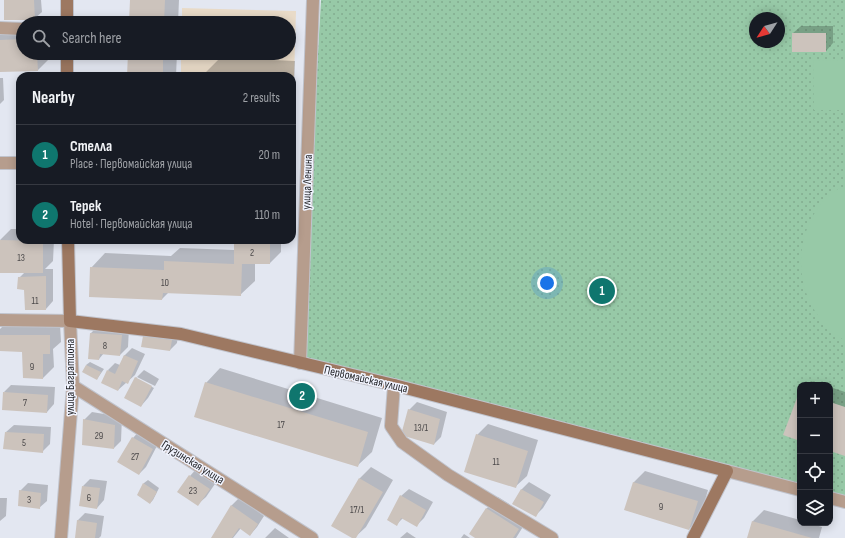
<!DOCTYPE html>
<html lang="en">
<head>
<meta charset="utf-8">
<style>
	:root { --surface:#171b24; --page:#242831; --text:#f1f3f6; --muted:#9ea1a6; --line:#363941; --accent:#0f766e }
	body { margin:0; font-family:"Sofia Sans Condensed",sans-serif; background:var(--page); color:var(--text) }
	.controls { position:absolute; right:12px; bottom:12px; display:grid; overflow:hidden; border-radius:8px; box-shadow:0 2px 10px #0003 }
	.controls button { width:36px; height:36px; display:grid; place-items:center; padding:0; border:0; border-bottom:1px solid var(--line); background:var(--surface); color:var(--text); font:20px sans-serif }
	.compass { position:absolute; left:749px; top:12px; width:36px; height:36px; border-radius:50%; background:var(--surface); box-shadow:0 2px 10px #0003; rotate:234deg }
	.you { position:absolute; left:547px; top:283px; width:14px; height:14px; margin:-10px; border:3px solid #fff; border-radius:50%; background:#1a73e8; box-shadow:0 0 0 6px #1a73e833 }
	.badge { display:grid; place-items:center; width:26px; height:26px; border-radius:50%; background:var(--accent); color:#fff; font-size:13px; font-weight:700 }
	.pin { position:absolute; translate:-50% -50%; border:2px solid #fff; box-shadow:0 1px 4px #0006 }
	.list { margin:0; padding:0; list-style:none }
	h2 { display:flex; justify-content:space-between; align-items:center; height:52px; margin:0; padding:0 16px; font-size:17px }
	h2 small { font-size:13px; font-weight:400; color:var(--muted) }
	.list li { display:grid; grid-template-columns:26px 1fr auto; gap:12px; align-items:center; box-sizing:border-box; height:60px; padding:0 16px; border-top:1px solid var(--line) }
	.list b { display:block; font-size:15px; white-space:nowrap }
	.list p { margin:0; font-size:13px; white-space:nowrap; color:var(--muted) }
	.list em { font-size:13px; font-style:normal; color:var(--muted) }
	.icon { flex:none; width:22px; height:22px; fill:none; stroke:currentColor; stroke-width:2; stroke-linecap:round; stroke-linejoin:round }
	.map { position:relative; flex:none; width:845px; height:538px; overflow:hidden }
	.search { position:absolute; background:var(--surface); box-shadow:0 2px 10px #0003; left:16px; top:16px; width:280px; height:44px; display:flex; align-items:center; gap:10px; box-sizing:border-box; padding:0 14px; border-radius:22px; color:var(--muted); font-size:15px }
	.panel { position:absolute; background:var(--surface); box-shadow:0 2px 10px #0003; left:16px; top:72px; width:280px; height:172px; border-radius:12px }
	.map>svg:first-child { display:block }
</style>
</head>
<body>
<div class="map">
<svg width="845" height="538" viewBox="0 0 845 538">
	<defs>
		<pattern id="grass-dots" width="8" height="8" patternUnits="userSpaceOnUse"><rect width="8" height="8" fill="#97c9a7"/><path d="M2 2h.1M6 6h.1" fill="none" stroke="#82ac8f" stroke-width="1.8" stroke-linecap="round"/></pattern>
	</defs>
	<rect width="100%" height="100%" fill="#e3e7f1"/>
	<path fill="#e9dbc8" d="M182,8L296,11L292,147V76H181V53H289V23H182Z"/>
	<path fill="url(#grass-dots)" fill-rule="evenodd" d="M321,0H845V496L830,493V385H800V487L300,363ZM755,18H779V42H755Z"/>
	<path fill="#97c9a7" d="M845,60V110H814L813,61Z
		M845,186V341C831,331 820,321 812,306C792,269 800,223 829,195C833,191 840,188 845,186Z"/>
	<path fill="#0003" d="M5,0H41L42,12L34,19Z
		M131,0H179L178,23H130Z
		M801,26H833V43L826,51L793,33Z
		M23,29V53H48L49,59L38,70L0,71V30Z
		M129,53H177L176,76H128Z
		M220,58L295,61L292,130V76H205L206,72Z
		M0,78H3L4,100L0,104Z
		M11,229H20V240H54L53,261L45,269H53V301L46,309L25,289L19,278L25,272L0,240Z
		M235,240H281V252L270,263H255V281L240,295L169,292L162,299L91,268L105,253L171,256L180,248L235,250Z
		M5,324H60L61,342L53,349L54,367L43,378L23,351L0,350V329Z
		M98,326L129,328L128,347L120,355L104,353L99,359L89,358L91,333Z
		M151,329L178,333L177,343L170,350L144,336Z
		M132,348L145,354L135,375L118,390L108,370L115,363L120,365L124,356Z
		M90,362L104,369L97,379L86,365Z
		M220,368L382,418L372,452L357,466L206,383Z
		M144,370L159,379L155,386L137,377V379L154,388L148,398L141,406L136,378Z
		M811,381L824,385H807Z
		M11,385L55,387L54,404L47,412L4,392Z
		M830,387L845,392V455L830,450Z
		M417,402L447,412L441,437L434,444L409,410Z
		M92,412L122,417L121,441L114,448L84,420Z
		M488,424L538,440L527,476L515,487L477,435Z
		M14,425L51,427L50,444L42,452L6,432Z
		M140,430L159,442L146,467L139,474L133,438Z
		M371,467L393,480L366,527L354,538L333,526L360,478Z
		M197,468L217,481L206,497L198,504L190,476Z
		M645,471L708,490L700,518L689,529L626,510L634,482Z
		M90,479L107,481L104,500L97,508L83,486Z
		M148,480L159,488L153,500L150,503L138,495L144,483Z
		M529,482L551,495L543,508L535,516L521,490Z
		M28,483L48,485L47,501L39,508L20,491Z
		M409,489L433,502L424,518L417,525L403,518L397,524L401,496Z
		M498,497L529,517L516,538H477L470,534L487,508Z
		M0,498H7L6,516L0,521Z
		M239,498L264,516L257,527L250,535L241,528L233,538H213L232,505Z
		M764,510L800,520V523H809L822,527L819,538H748L753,521Z
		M85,513L104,516L101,536L99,538H76L78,520Z
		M275,528L289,538H265Z
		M407,532L416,538H400Z
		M464,534L470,538H461Z"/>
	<path fill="#ccc3bc" d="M4,0H34L35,20H4Z
		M130,0H165L164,23H129Z
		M792,33H826V52H792Z
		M23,39V53H37L38,71L0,72V40Z
		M128,53H163V76H127Z
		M205,72L280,75V76H204Z
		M17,126H20V157H18Z
		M19,174H20V195H18Z
		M0,240L43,241V273H0Z
		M234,240H270V264H242L241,296L163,293L162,300L89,297L90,267L164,270V261L234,264Z
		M46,276V310H25L24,290L17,289L18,277Z
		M90,333L122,335L120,356L100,354L99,360L88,359Z
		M0,335H50V354H43V379L23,378L22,352L0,351Z
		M143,336L172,340L170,351L141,347Z
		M124,355L138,361L128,384L122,381L118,391L101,383L107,370L115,374Z
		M86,365L101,372L97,380L82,372Z
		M135,377L152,386L141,407L124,398Z
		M205,382L368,432L358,467L194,417Z
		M800,390V441L783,435Z
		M3,392L48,395L47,413L2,410Z
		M830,402L845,407V456L830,451Z
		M408,409L440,419L434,445L401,435Z
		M83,419L115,425L114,449L82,445Z
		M5,432L44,434L43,453L3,449Z
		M476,434L528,451L516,488L464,472Z
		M132,437L153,449L139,475L117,462Z
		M189,475L210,489L198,506L177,492Z
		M359,478L383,492L356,538H352L331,526Z
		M633,482L698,501L689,530L624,510Z
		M143,483L157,492L150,504L137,495Z
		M82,486L100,488L97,509L79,506Z
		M521,489L544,502L536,517L512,504Z
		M19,490L41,493L40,509L18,506Z
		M400,495L426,510L417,527L401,518L397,526L387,520Z
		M231,505L258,524L250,536L239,528L232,538H211Z
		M486,508L519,529L513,538H475L469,534Z
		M77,520L97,523L95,538H75Z
		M752,521L812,538H747Z"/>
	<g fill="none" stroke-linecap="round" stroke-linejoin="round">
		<g stroke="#c0c3cc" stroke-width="14">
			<path id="minor" d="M0,28L23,29
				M0,163H20
				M0,320L70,321L73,386L61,538
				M300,363L313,0
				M394,385L391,426L402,442L448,475L552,538
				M73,386L312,538"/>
		</g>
		<g stroke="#c0c3cc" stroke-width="14">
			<path id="tertiary" d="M727,471L800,490
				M830,498L845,502"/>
		</g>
		<g stroke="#c0c3cc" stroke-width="14">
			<path id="secondary" d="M67,0V23
				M67,76V53
				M68,240L70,321L181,334L394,385L727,471L693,538"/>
		</g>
		<use href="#minor" stroke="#b69d8d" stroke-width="12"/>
		<use href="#tertiary" stroke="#b69d8d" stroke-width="12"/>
		<use href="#secondary" stroke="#9d7861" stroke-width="12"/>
	</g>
	<g text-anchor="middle" stroke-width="3" stroke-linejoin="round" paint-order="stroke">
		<g font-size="10" fill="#4a4849">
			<text x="252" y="256">2</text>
			<text x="21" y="261">13</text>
			<text x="165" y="286">10</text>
			<text x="35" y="304">11</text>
			<text x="105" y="349">8</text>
			<text x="32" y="370">9</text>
			<text x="25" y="406">7</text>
			<text x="281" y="428">17</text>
			<text x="421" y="431">13/1</text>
			<text x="99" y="439">29</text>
			<text x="24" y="446">5</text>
			<text x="135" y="460">27</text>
			<text x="496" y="465">11</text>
			<text x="193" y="494">23</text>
			<text x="89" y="501">6</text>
			<text x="29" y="503">3</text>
			<text x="661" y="510">9</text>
			<text x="357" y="513">17/1</text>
		</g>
		<g font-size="12" fill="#1e1f23" stroke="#f1f4ff">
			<text transform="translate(307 182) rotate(-88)" y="4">улица Ленина</text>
			<text transform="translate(70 377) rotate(-90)" y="4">улица Багратиона</text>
			<text transform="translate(366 379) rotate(13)" y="4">Первомайская улица</text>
			<text transform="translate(193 462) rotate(32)" y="4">Грузинская улица</text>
		</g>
	</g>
</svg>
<div class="controls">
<button>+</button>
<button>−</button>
<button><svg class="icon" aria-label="locate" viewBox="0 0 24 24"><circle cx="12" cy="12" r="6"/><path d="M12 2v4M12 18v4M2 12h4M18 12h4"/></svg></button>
<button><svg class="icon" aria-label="layers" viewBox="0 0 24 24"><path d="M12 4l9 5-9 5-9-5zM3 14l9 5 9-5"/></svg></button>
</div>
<svg class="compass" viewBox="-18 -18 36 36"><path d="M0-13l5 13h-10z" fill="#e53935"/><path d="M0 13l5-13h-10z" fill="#9ea1a6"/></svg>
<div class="you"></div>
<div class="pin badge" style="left:602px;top:291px">1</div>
<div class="pin badge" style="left:302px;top:396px">2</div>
<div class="search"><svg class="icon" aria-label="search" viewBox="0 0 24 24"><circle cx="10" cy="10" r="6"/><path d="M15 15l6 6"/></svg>Search here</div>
<section class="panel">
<h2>Nearby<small>2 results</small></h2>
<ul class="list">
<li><span class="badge">1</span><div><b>Стелла</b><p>Place · Первомайская улица</p></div><em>20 m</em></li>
<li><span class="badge">2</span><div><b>Терек</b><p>Hotel · Первомайская улица</p></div><em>110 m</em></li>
</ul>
</section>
</div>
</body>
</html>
